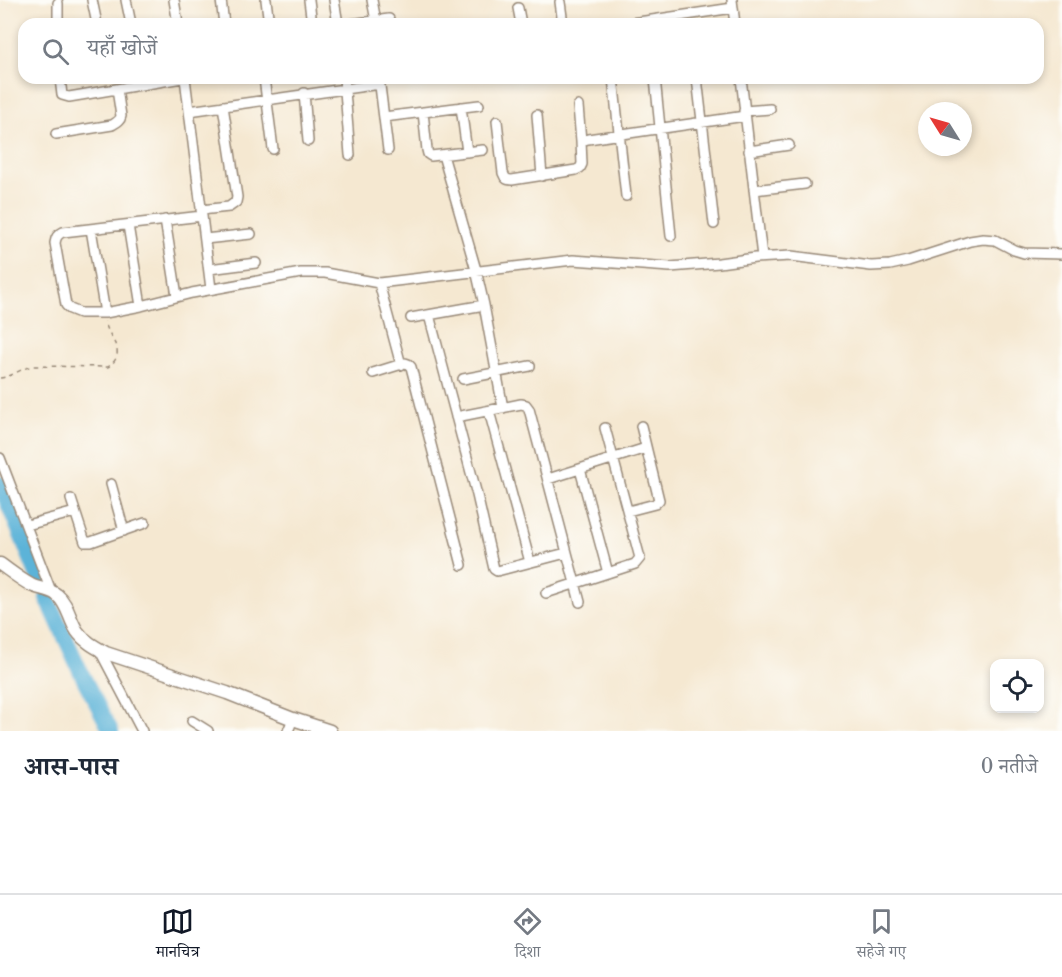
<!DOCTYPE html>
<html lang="hi">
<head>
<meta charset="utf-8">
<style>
	:root { --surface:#fff; --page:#f6f6f7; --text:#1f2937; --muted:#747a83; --line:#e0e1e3; --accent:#111827 }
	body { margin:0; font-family:"Libre Caslon Text","Noto Serif Devanagari",serif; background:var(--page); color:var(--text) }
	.controls { position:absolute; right:18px; bottom:18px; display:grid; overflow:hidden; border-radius:12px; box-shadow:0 3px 9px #0003 }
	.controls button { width:54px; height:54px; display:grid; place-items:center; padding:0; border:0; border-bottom:2px solid var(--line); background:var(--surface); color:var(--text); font:30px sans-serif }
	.compass { position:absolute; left:918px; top:102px; width:54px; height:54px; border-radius:50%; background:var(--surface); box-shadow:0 3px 9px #0003; rotate:307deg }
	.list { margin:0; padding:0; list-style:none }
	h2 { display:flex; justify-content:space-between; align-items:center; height:78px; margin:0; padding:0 24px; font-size:26px }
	h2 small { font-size:20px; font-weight:400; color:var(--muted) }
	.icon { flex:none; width:33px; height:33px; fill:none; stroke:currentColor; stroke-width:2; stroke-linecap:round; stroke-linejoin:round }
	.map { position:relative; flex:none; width:1062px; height:731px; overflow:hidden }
	.search { position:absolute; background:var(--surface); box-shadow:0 3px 9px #0003; left:18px; right:18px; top:18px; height:66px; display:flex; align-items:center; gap:15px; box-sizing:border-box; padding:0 21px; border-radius:18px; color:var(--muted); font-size:22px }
	.sheet { height:162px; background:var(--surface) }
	nav { display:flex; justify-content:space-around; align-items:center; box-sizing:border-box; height:84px; border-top:2px solid var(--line); background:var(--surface); font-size:16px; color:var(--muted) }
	nav a { display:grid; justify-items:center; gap:3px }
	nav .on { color:var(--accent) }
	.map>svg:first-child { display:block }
</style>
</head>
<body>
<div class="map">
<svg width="1062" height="731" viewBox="0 0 1062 731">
	<rect width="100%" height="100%" fill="#fdfcf7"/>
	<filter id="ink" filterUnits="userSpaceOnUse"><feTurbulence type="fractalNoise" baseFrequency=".0167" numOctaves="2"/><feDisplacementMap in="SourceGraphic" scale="12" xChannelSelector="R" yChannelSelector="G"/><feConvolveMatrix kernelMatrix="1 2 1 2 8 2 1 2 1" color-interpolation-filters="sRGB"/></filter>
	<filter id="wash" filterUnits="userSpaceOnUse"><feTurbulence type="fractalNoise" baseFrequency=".008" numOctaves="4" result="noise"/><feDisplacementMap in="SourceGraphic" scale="24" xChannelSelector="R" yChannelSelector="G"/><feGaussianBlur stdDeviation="1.35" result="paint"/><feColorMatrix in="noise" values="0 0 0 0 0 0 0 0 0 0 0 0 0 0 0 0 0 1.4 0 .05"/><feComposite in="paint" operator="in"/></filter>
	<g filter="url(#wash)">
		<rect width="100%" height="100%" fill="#f5e8d1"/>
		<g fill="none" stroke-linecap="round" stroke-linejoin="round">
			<path stroke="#5cb3d8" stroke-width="16" d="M0,484L39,579
				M47,598L84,679L111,731"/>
		</g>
	</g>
	<g filter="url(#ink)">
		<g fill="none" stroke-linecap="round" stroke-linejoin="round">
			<g stroke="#988978" stroke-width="12">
				<path id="street" d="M92,0L97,24
					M126,0L131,24
					M174,0L178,24
					M221,0L224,24
					M266,0L269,24
					M309,0L312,24
					M334,0L338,24
					M372,0L376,21
					M732,0L735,24
					M560,2L563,24
					M58,3V24
					M518,8L521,24
					M350,24L389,19
					M625,24L733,8
					M60,78L62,95L69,97L182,78
					M185,78L211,289
					M264,78L273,149
					M344,78L350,155
					M379,78L388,150
					M613,78L626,196
					M655,78L671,236
					M697,78L714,224
					M741,78L762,257
					M304,93L308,141
					M578,106L581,141
					M461,107L467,152
					M189,111L380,84
					M744,111L770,109
					M423,112L427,150L428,154L431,156L483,150
					M537,115L542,176
					M384,117L479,105
					M497,121L503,173C505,178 506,180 512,180L576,170L580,168L582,164L581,141L588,139L745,116
					M56,134L112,125C117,122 120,121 121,116L117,89
					M749,151L789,145
					M443,155L476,270L484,305L503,408
					M754,190L805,184
					M201,210L229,207L236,202L237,197L223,106
					M202,216L63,232C57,235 56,237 55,243L66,305L70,309L80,313H105L141,306L192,293L301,273H325L379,283L573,260L670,267L719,263L755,258L791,256L871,266L890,265L908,261L970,241L983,239L995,240L1014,250L1024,253L1062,254
					M165,220L177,296
					M128,225L141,306
					M91,229L105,313
					M205,239L251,234
					M209,269L256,263
					M379,283L401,365
					M429,315L477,495L494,569L497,571L501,570L566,553
					M411,318L484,305
					M373,373L405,363L408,364L411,367L462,565
					M463,379L530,366
					M489,411L530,562
					M456,417L521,404L526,405L529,409L580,602
					M0,458L51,591
					M580,469L608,573
					M548,479L646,448
					M111,484L124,531
					M71,499L85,542H91L145,523
					M628,511L655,504L659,500L641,426
					M27,525L75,512
					M546,593L635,564L640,558L605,428
					M99,649L142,731
					M192,721L208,731
					M288,731L293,719"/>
			</g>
			<g stroke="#988978" stroke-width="15">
				<path id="secondary" d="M0,564C10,571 20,579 31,585C39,589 50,589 57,595C68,604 69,619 77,631C84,641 95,647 106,653L227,693L293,719L330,731"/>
			</g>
			<path stroke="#988978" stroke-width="1.5" stroke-dasharray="4.5 4.5" stroke-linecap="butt" d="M0,378C12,377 21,368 33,366L108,367C129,352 108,339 105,321"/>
			<use href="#street" stroke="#fff" stroke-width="9"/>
			<use href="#secondary" stroke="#fff" stroke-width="12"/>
		</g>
	</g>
</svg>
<div class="controls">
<button><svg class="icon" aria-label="locate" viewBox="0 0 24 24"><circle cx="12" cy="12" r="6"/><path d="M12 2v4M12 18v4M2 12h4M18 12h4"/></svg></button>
</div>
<svg class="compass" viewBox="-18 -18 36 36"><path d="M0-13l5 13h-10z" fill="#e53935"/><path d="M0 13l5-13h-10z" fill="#747a83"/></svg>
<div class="search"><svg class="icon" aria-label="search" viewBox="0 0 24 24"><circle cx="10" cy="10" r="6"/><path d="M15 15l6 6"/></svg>यहाँ खोजें</div>
</div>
<section class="sheet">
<h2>आस-पास<small>0 नतीजे</small></h2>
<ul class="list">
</ul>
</section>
<nav>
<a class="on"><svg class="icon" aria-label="map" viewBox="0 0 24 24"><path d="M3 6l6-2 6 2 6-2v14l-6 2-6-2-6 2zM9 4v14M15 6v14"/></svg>मानचित्र</a>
<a><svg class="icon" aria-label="directions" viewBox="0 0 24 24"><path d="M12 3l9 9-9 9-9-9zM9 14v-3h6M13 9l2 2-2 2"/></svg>दिशा</a>
<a><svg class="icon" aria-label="saved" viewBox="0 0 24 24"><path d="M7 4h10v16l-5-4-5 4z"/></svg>सहेजे गए</a>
</nav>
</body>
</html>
